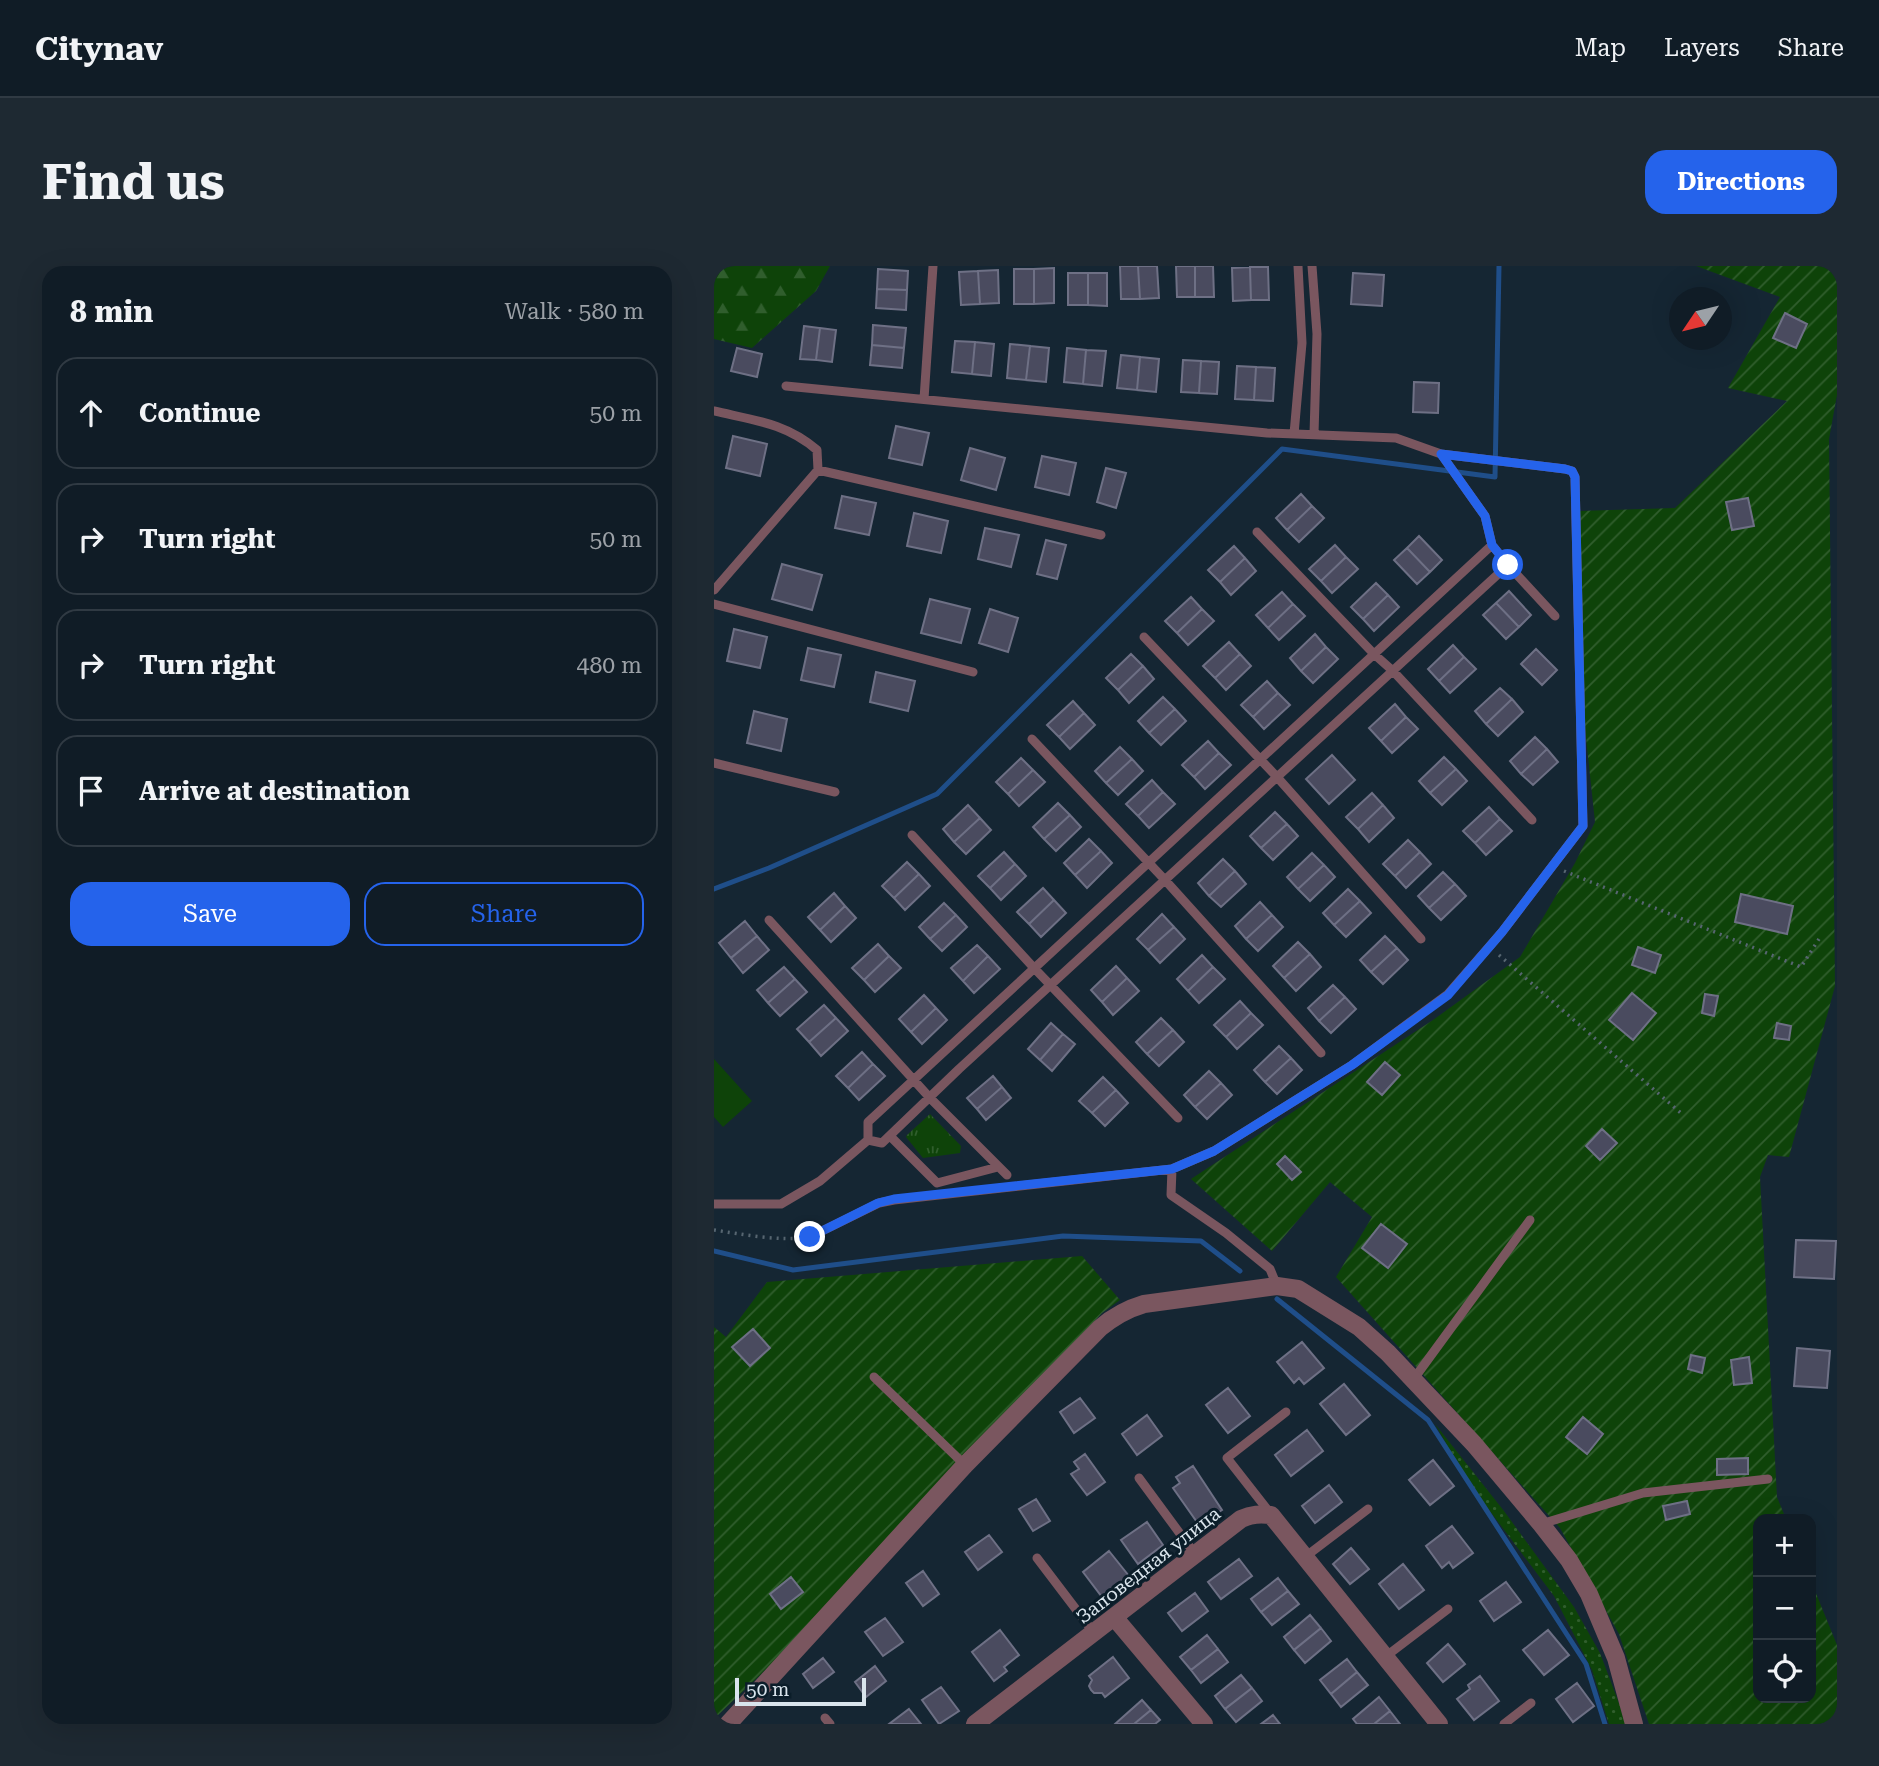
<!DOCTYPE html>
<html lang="en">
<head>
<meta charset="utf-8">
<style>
	:root { --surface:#101c26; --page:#1e2932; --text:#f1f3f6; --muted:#9ca1a7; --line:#303a43; --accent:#2563eb }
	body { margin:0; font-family:"Roboto Serif",serif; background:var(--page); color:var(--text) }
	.controls { position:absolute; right:21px; bottom:21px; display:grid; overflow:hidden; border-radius:14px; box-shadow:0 7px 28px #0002 }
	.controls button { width:63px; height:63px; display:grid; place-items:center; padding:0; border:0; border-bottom:2px solid var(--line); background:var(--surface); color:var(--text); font:35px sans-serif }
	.compass { position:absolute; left:955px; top:21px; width:63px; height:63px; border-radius:50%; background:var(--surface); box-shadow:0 7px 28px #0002; rotate:235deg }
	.scale { position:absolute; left:21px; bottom:18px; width:131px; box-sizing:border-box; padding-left:7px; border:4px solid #d9e4ec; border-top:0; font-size:19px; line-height:24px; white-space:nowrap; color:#d9e4ec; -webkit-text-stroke:5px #0b1d29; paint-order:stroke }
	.stop { position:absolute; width:21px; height:21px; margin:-16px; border:5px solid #2563eb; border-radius:50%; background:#fff }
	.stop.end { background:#2563eb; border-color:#fff; box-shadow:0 2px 7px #0008 }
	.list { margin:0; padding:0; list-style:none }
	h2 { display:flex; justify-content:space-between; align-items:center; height:91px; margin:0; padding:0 28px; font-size:30px }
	h2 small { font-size:23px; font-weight:400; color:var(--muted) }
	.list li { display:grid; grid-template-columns:46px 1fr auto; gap:21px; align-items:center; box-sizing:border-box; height:112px; margin:0 14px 14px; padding:0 14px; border:2px solid var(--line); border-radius:21px }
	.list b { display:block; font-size:26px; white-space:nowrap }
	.list em { font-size:23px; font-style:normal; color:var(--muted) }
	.actions { display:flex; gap:14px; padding:21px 28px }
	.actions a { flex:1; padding:16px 0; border:2px solid var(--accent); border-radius:21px; text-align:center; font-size:24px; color:var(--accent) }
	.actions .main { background:var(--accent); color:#fff }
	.icon { flex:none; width:38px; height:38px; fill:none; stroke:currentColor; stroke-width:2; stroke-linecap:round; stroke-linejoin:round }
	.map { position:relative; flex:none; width:1123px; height:1458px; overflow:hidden; border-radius:21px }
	header { display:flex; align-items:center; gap:42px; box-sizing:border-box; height:98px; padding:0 35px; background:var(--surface); border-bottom:2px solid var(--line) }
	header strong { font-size:33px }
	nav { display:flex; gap:38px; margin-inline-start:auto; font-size:24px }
	.intro { display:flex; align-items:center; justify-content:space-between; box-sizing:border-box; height:168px; padding:0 42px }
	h1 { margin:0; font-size:49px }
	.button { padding:18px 32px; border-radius:21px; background:var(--accent); color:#fff; font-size:24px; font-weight:700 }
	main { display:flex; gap:42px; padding:0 42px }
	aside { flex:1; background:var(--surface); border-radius:21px; box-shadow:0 7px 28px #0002 }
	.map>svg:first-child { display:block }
</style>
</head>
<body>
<header>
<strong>Citynav</strong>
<nav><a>Map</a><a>Layers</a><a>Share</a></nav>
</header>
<div class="intro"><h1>Find us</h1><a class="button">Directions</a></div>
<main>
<aside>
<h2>8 min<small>Walk · 580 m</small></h2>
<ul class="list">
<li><svg class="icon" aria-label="ahead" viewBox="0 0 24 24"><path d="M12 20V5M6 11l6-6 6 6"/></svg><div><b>Continue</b></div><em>50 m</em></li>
<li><svg class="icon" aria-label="right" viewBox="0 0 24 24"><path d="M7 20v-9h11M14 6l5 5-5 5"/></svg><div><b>Turn right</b></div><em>50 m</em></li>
<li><svg class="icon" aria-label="right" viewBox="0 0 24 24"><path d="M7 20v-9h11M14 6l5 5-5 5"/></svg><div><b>Turn right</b></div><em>480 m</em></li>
<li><svg class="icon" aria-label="arrive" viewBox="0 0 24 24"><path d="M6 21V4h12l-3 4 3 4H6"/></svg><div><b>Arrive at destination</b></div></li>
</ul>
<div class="actions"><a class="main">Save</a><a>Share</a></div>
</aside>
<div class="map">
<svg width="1123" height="1458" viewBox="0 0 1123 1458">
	<defs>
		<pattern id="grass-dots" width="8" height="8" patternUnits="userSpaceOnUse" patternTransform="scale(1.75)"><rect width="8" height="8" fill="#0e4309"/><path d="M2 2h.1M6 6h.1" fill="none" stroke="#305e2d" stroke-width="1.8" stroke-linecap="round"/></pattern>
		<pattern id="forest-firs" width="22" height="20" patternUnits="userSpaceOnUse" patternTransform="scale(1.75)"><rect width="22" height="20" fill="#0e4309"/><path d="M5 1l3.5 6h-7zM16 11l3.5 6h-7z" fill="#305e2d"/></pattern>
		<pattern id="park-tufts" width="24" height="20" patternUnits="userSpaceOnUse" patternTransform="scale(1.75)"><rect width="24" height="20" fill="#0e4309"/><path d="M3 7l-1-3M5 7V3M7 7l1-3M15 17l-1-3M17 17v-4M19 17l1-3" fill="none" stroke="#305e2d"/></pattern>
		<pattern id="garden-furrows" width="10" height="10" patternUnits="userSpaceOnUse" patternTransform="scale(1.75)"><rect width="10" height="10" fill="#0e4309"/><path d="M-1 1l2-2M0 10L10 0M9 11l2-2" fill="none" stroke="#305e2d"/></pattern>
	</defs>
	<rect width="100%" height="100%" fill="#152633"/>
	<path fill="url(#grass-dots)" d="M721,1158L790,1245L860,1341L886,1387L906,1440L911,1458H895L878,1404L840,1330L754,1216Z"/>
	<path fill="url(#forest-firs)" d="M0,0H116L102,25L38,82L0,73Z"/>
	<path fill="url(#park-tufts)" d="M216,848L247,880L246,887L209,892L192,871L193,869Z"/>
	<path fill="url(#garden-furrows)" d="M982,0H1123V129L1115,173L1121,720L1075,891L1054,889L1046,911L1063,1231L1072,1253H1044V1432H1097V1315L1123,1379V1458H935L905,1368L846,1262L622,1011L658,951L616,916L558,985L477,913L719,754L806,691L861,597L881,556L864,397V245L961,242L1073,135L1014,122L1066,31Z
		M368,990L406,1034L388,1047L67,1389L2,1451L0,1448V1061L12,1071L53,1016Z"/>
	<path fill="#0e4309" d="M0,793L38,835L9,861L0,851Z"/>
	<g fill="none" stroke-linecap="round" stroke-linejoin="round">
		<path stroke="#1f4e89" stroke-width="5" d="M0,623L55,602L223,528L568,183L781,211L785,0
			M0,985L79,1004L349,970L487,975L526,1005
			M563,1033L714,1154L872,1398L891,1458"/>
	</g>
	<path fill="#4a4b5f" stroke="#6e7085" stroke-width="2" d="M406,0H424L426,33H407Z
		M424,0H443L445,32L426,33Z
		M462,0H481V31H463Z
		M481,0H499L500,31H481Z
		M536,1L537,34L519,35L518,2Z
		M536,1H554L555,34H537Z
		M340,2V37L320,38V3Z
		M164,3L194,5L193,24L163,23Z
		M300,3H320V38H300Z
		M284,4L285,37L266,38L264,5Z
		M264,5L266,38L247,39L245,6Z
		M354,7H374V39H354Z
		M374,7H393V40L374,39Z
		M639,7L670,9L668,40L637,38Z
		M163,23L193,24L192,44L162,42Z
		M1071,47L1093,58L1082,82L1059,72Z
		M159,59L192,62L190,82L158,79Z
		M90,60L106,62L102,94L86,93Z
		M106,62L122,64L118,96L102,94Z
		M241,75L261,76L258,108L238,106Z
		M261,76L280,78L277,110L258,108Z
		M296,78L316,80L312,114L293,112Z
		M158,79L190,82L188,102L156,99Z
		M316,80L335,82L332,116L312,114Z
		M23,82L48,88L43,111L17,105Z
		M353,82L372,84L369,118L350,116Z
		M372,84L392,85L388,120L369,118Z
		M407,89L426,91L423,124L403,122Z
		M426,91L445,93L442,126L423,124Z
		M469,94L487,95L485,127L467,126Z
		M487,95L505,96L503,128L485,127Z
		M523,100L542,101L540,134L521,133Z
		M542,101L561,102L559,135L540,134Z
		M700,116L725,117L724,147L699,146Z
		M182,160L215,167L208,199L175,192Z
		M19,170L53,178L46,210L12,202Z
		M256,182L291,192L282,224L247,214Z
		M328,190L362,197L355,229L321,221Z
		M392,202L412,207L402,242L383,236Z
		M587,228L598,240L573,264L562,252Z
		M128,230L162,237L155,269L121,262Z
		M1034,232L1040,260L1018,264L1012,236Z
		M598,240L610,252L585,276L573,264Z
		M200,247L234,255L227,287L193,280Z
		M271,262L305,269L297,301L264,293Z
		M705,270L728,294L716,306L693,282Z
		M332,274L352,279L343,313L323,308Z
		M621,279L632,291L607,315L595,303Z
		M520,280L531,292L506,316L494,304Z
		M693,282L716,306L703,318L680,294Z
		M632,291L644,303L618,327L607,315Z
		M531,292L542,305L517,329L506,316Z
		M68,298L108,309L98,344L58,333Z
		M662,317L674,329L649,353L637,341Z
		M795,325L817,349L805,361L782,337Z
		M568,326L579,338L554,362L542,349Z
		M674,329L685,341L660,365L649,353Z
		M477,331L488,343L463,367L451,355Z
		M216,333L256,343L247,377L207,367Z
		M782,337L805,361L792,373L769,349Z
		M579,338L591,350L565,374L554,362Z
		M276,343L304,352L294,386L265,377Z
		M488,343L500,355L474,379L463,367Z
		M20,363L53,371L46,402L13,395Z
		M601,368L612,381L587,405L576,392Z
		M515,376L526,388L501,412L489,400Z
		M739,379L750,391L725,415L714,403Z
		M612,381L624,393L599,417L587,405Z
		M94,382L127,389L120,421L87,414Z
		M822,383L843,404L828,419L807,398Z
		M417,388L429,400L404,424L392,412Z
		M526,388L537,400L512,424L501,412Z
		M750,391L762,403L736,427L725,415Z
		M429,400L440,413L415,437L404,424Z
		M162,406L201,415L194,445L156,436Z
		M553,415L564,427L539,451L527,439Z
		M786,422L798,433L772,458L761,445Z
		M564,427L576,439L550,463L539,451Z
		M449,431L461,443L435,467L424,455Z
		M798,433L809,446L784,470L772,458Z
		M359,435L370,447L345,471L333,459Z
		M681,438L692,451L667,475L655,462Z
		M461,443L472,455L447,479L435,467Z
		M40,445L73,453L67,485L33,477Z
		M370,447L381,459L356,483L345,471Z
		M692,451L704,463L678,487L667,475Z
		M821,471L833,483L807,508L796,495Z
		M494,475L505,487L480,511L468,499Z
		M406,481L418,493L392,517L381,505Z
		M833,483L844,496L819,519L807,508Z
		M505,487L517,499L491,523L480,511Z
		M618,489L641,514L615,538L592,513Z
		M730,491L742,503L716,527L705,515Z
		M307,492L319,504L294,528L282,516Z
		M418,493L429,505L404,529L392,517Z
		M742,503L753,515L728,539L716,527Z
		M319,504L331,516L305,540L294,528Z
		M438,514L449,526L424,550L412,538Z
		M449,526L461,538L435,562L424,550Z
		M658,527L669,539L644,563L632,551Z
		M344,537L356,549L330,573L319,561Z
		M254,539L266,552L240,576L229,563Z
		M669,539L680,552L655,576L644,563Z
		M775,541L786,553L761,577L749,565Z
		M561,546L573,558L547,582L536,570Z
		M356,549L367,561L342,585L330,573Z
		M266,552L277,564L252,588L240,576Z
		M786,553L798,565L772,589L761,577Z
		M573,558L584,570L559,594L547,582Z
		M375,573L387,585L361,609L350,597Z
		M694,574L706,586L681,610L669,598Z
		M387,585L398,597L373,622L361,609Z
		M290,586L301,598L276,622L264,610Z
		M706,586L717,598L692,622L681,610Z
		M598,587L610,599L584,623L573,611Z
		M509,593L521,605L495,630L484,617Z
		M193,596L205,608L180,632L168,620Z
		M301,598L312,610L287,634L276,622Z
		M610,599L621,611L596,635L584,623Z
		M521,605L532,618L507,641L495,630Z
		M729,606L741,618L715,642L704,630Z
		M205,608L216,620L191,644L180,632Z
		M741,618L752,630L727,654L715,642Z
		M329,622L340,634L315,658L303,646Z
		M634,623L646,635L620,659L609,647Z
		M120,627L131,640L106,664L94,651Z
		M1027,628L1079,640L1073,668L1021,656Z
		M340,634L352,647L327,671L315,658Z
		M646,635L657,647L632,671L620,659Z
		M546,636L558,649L532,673L521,660Z
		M230,637L242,649L216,673L205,661Z
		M131,640L142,652L117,676L106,664Z
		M448,648L460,661L434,684L423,673Z
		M242,649L253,661L228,685L216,673Z
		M558,649L569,661L544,685L532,673Z
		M31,655L43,670L17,692L5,677Z
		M460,661L471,673L446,697L434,684Z
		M43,670L55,684L29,707L17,692Z
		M671,670L683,682L657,706L646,694Z
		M584,676L596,688L570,712L559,700Z
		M164,678L175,690L150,714L138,702Z
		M263,679L274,690L249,715L237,702Z
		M924,681L947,689L941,707L918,699Z
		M683,682L694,694L669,718L657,706Z
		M596,688L607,701L582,725L570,712Z
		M488,689L499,701L474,725L463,713Z
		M175,690L187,702L161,726L150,714Z
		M274,690L286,703L260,727L249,715Z
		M402,700L413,712L388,736L377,724Z
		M70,701L81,713L54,737L43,724Z
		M499,701L511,713L485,737L474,725Z
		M413,712L425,725L399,749L388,736Z
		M81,713L93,726L66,750L54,737Z
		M619,719L631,731L605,755L594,742Z
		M918,727L942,747L919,774L895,754Z
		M991,728L1004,730L1000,750L988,747Z
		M210,729L222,742L197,766L185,753Z
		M631,731L642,743L617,767L605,755Z
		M526,735L537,747L512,771L500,759Z
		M110,739L122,752L95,776L83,763Z
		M222,742L233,754L208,778L197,766Z
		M537,747L549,759L523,783L512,771Z
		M122,752L134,765L107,790L95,776Z
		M447,752L459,764L433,788L422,776Z
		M337,757L349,768L326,794L314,783Z
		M1063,757L1077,760L1075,774L1060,772Z
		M459,764L470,776L445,800L433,788Z
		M349,768L361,778L338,805L326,794Z
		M565,780L577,792L551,816L540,804Z
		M148,786L159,798L134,822L122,810Z
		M577,792L588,804L563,828L551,816Z
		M671,796L686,809L668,829L653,816Z
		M159,798L171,810L145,834L134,822Z
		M495,805L507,817L481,841L470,829Z
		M279,810L288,821L263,843L253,832Z
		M389,811L402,824L378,847L365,835Z
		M507,817L518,829L493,853L481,841Z
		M288,821L297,832L272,854L263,843Z
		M402,824L414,837L391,860L378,847Z
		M888,863L903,877L886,894L872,880Z
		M571,890L587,906L578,914L563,898Z
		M667,958L693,978L674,1002L648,982Z
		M1082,974L1122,975L1120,1013L1080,1011Z
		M39,1063L56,1082L36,1100L18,1081Z
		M588,1076L610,1102L590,1118L585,1112L580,1117L563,1096Z
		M1083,1082L1116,1085L1113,1122L1080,1120Z
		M977,1089L991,1092L988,1107L974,1103Z
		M1035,1091L1038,1117L1020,1119L1017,1094Z
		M630,1118L656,1149L632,1169L606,1138Z
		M514,1122L536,1150L514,1167L492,1139Z
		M366,1132L381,1152L360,1167L346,1146Z
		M433,1149L448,1170L423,1189L408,1168Z
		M869,1151L889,1168L873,1188L852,1171Z
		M593,1164L609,1185L577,1210L561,1189Z
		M371,1188L391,1216L373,1229L357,1208L365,1203L360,1196Z
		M1034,1192V1208L1003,1209V1193Z
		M719,1194L740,1220L716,1239L695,1214Z
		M479,1200L508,1244L485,1259L459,1222L466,1217L462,1211Z
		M615,1219L628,1236L601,1257L588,1240Z
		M322,1233L336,1255L319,1265L305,1243Z
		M973,1235L976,1248L952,1254L949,1240Z
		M433,1256L449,1279L424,1298L407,1274Z
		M738,1260L759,1287L739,1302L735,1296L728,1302L712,1280Z
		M275,1269L288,1286L264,1304L251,1286Z
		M637,1282L655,1303L636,1318L619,1298Z
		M395,1285L415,1310L388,1331L369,1306Z
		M525,1293L538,1310L507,1333L494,1316Z
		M689,1298L710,1324L685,1343L665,1318Z
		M209,1305L225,1328L209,1340L192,1317Z
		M77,1311L89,1326L67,1343L56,1328Z
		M564,1312L574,1325L547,1346L537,1333Z
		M792,1316L807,1336L780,1355L766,1335Z
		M574,1325L585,1338L558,1359L547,1346Z
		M481,1327L494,1345L468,1365L454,1347Z
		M596,1349L607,1362L580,1384L570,1371Z
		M171,1352L189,1376L169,1390L151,1366Z
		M607,1362L617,1375L591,1397L580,1384Z
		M286,1364L305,1389L290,1401L293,1405L280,1415L258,1386Z
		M834,1364L855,1389L830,1409L809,1384Z
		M493,1369L504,1383L477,1404L466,1391Z
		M734,1378L751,1398L729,1416L713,1397Z
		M504,1383L514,1396L487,1417L477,1404Z
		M399,1391L415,1412L391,1431L388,1427H380L377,1424L375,1420L378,1414L375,1410Z
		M109,1392L120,1406L99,1422L89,1408Z
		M633,1393L643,1406L617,1428L606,1414Z
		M161,1400L172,1415L152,1431L141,1416Z
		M643,1406L654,1419L627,1441L617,1428Z
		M527,1409L538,1422L511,1443L501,1430Z
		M766,1410L785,1435L760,1454L743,1433L756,1423L754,1419Z
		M863,1417L880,1440L859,1456L842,1433Z
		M227,1421L245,1445L225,1458L208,1434Z
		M538,1422L548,1435L522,1456L511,1443Z
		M665,1431L676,1445L660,1458H643L639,1453Z
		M428,1434L437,1444L420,1458H401Z
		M195,1443L207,1458H175Z
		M437,1444L446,1454L441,1458H420Z
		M676,1445L686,1458H660Z
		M559,1449L566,1458H547Z"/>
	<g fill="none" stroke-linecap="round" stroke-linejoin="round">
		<path stroke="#576671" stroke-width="3.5" stroke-dasharray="2 5" stroke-linecap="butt" d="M850,605L1087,701L1105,673
			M785,689L968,848
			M0,964C26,968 68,976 94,971"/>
		<path stroke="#7a565f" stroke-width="9" d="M598,0L603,68L600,168
			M72,120L553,167L682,172L727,188L771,250L778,279
			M210,133L219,0
			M0,145C39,154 72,157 103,184L104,204
			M580,168L588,77L584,0
			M543,266L660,388L679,405L818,554
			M778,279L794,299L245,803L168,877L154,874V856Z
			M794,299L841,350
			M0,324L104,204L387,269
			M0,338L259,406
			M430,371L563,511L707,673
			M318,473L451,614L607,787
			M0,497L121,526
			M198,569L320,702L464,852
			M55,654L216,832L293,909
			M176,870L223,917L284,901
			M0,938H67L106,915L154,874
			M106,966L165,937L180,934L458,903
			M563,1020L556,1003L512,967L457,929L458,903L500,885L638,799L734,728L788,666L869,560L861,211L858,205L851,203L727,188
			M160,1111L251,1199
			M699,1114L816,954
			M425,1212L481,1288
			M556,1247L513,1192L572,1146
			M827,1258L929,1227L1054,1213
			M591,1291L654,1243
			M323,1292L380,1367
			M671,1391L734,1343
			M111,1452L116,1458
			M790,1458L817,1437"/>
		<path stroke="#7a565f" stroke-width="18" d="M400,1351L490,1458
			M14,1458L251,1199L386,1062C399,1051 413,1043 430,1038L563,1020L584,1023L645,1061L674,1087L760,1178L827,1258L855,1294L875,1328L902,1392L920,1458
			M261,1458L527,1253C538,1248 546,1248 557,1249L725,1458"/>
	</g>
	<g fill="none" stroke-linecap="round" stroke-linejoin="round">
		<path stroke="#2563eb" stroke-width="9" d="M96,971L164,937L180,933L458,903L500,885L638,799L734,729L788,666L869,560L861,211L858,205L851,203L727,188L771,250L778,279L794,299"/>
	</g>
	<g text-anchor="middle" stroke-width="6" stroke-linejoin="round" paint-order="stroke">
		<g font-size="19" fill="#d9e4ec" stroke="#0b1d29">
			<text transform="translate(434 1299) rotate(-38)" y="7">Заповедная улица</text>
		</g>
	</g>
</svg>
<div class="controls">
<button>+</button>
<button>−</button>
<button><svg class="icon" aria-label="locate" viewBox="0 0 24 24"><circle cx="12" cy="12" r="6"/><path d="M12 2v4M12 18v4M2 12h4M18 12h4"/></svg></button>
</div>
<svg class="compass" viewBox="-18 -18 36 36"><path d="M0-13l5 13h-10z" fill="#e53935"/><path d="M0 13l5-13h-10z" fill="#9ca1a7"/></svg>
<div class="scale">50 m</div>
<div class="stop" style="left:794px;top:299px"></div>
<div class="stop end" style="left:96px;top:971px"></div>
</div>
</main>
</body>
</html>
